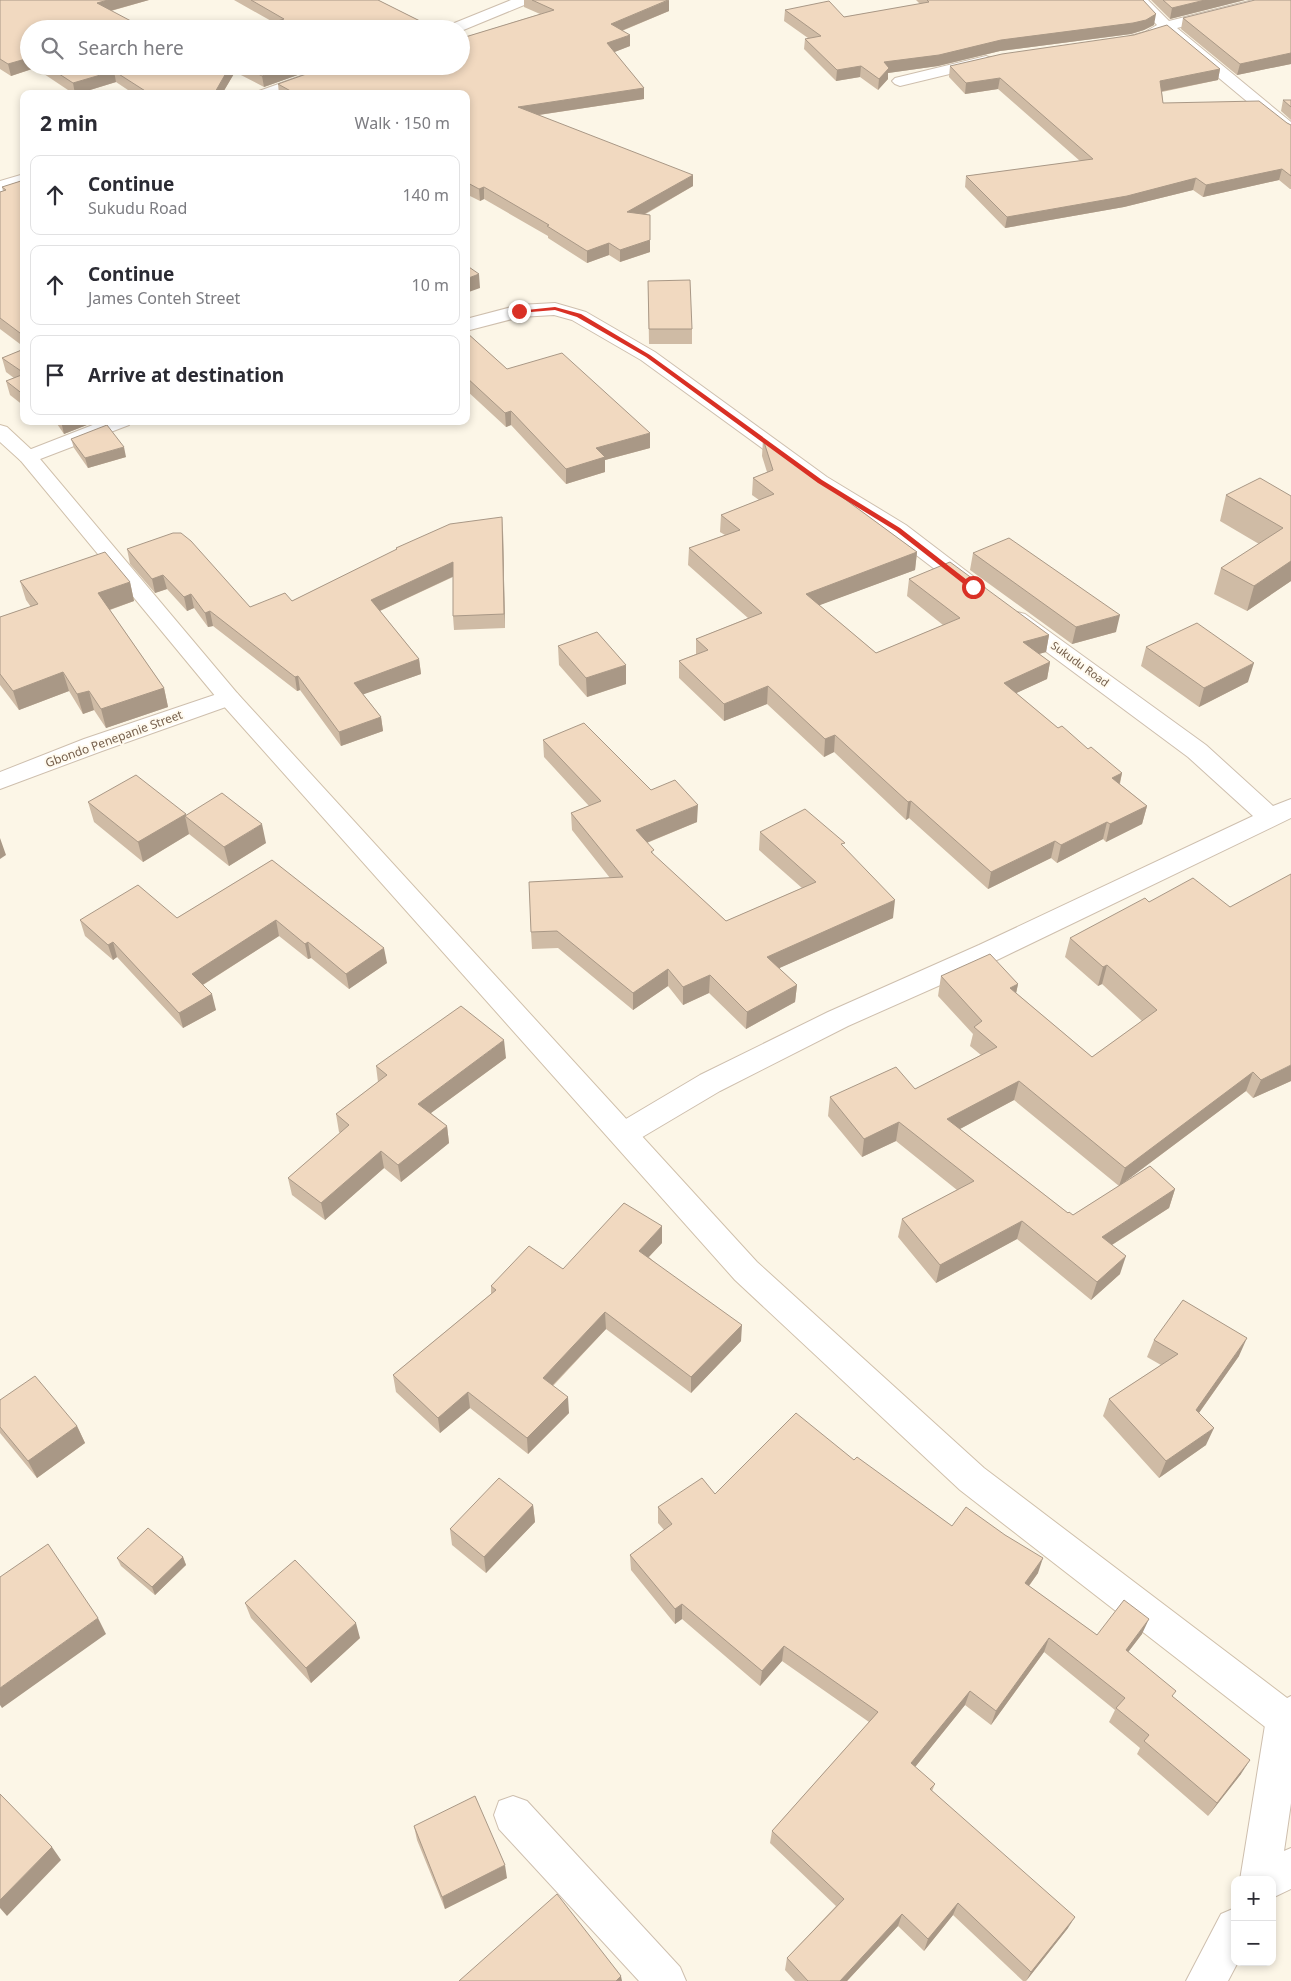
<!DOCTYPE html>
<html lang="en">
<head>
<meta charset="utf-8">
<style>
	:root { --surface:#fff; --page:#f7f7f7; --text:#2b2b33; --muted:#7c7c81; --line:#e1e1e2 }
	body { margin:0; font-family:"Noto Sans",sans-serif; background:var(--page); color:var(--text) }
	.controls { position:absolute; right:15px; bottom:15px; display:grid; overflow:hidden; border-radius:10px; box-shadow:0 2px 8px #0003 }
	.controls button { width:45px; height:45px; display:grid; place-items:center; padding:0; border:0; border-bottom:1px solid var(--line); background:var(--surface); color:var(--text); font:25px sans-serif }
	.stop { position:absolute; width:15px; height:15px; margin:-11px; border:4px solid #d93025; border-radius:50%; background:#fff }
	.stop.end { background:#d93025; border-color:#fff; box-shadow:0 1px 5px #0008 }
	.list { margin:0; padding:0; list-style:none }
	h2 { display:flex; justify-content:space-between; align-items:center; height:65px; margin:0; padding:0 20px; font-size:21px }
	h2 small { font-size:16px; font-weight:400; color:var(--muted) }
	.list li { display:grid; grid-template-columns:32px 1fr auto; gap:15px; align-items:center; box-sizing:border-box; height:80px; margin:0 10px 10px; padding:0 10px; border:1px solid var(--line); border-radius:10px }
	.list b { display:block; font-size:19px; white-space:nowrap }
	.list p { margin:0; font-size:16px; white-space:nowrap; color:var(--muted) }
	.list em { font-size:16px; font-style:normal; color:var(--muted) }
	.icon { flex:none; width:28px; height:28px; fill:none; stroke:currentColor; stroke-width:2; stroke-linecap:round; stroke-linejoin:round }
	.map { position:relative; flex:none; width:1291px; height:1981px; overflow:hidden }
	.search { position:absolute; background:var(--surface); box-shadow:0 2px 8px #0003; left:20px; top:20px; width:450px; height:55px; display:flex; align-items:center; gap:12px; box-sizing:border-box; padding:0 18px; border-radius:28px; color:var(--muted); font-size:19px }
	.panel { position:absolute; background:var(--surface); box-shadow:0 2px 8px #0003; left:20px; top:90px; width:450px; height:335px; border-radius:10px }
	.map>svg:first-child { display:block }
</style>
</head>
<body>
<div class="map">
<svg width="1291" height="1981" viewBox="0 0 1291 1981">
	<rect width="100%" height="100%" fill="#fcf6e7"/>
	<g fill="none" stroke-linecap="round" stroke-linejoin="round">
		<g stroke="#cebfae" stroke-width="2">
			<path id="minor" d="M511,0H531L529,3L461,31V29H445L447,26Z
				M1133,0H1148L1169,21L1253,0H1277L1275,3L1177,28L1291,122V135L1285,133L1165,33C1155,38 1141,45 1130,42L1128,39L1130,36L1145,32L1157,25Z
				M986,56L991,58L994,61L991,64L900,86L895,84L892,81L895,78Z
				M329,66H351L349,69L281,94H257L259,91Z
				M24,174V185L0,192V181Z
				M555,303L586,312L655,352L827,477L906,525L982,583L985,588L982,593L974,595L966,593L890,535L813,485L641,360L572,320L554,315L520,317L466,331V319L519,305Z
				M103,421H132L129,425L35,461L28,463L21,461L18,457L21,453Z
				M1017,612L1025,614L1206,745L1273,806L1291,799V818L999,959L848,1026L720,1091L634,1142L624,1146L614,1142L609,1134L614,1126L700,1075L828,1012L979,945L1253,816L1188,757L1009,624L1006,619L1009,614Z
				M229,690L237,693L241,698L237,703L102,751L0,789V772L84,739Z
				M1291,1696V1803L1284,1851L1291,1848V1889L1272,1898V1880H1240L1266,1719L1272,1706Z
				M513,1796L527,1801L680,1967L686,1981H639L499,1829L494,1815L499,1801Z
				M1235,1908V1962H1238L1228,1981H1186L1221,1914Z"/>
		</g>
		<g stroke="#d0c0ab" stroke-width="2">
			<path id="secondary" d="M0,425L7,427L35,453L237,693L757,1262L984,1468L1291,1701V1743L1278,1737L960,1490L735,1280L221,703L21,461L0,442Z"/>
		</g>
		<use href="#minor" fill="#fff" fill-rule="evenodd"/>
		<use href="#secondary" fill="#fff" fill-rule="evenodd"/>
	</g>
	<path fill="#cfbba5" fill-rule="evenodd" d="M0,0H149L111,11L29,29V66H323L264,87L235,72L222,94H134L116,82L77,94H74L35,68L11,76L0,69Z
		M234,0H378L436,29H271V23L273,22Z
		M524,0H669V11L622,31L630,46L614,52L644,88V99L539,115L693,186L644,215L650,252L620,262L609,255L587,263L548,238V236L484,199L480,201L466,194V94H279L278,84L462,38L540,14L524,7Z
		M916,0H1143L1154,25L1144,30L1131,34L1000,51L938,66L888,73V79L878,90L860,77L836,81L804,49L805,39L808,38L784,21L785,10L844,17L920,4Z
		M1151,0H1245L1170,19Z
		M1291,0V64L1237,75L1181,29L1183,18Z
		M950,66L1220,69L1218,80L1162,92L1163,103L1287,123L1291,125V189H1290L1279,180L1203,197L1193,190L1124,207L1005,228L965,187L966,176L1080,161L998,89L965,94L949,77Z
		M1283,100H1291V120L1281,111Z
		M24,180V347L0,329V192L3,191L2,187Z
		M648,281L692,329V344H649Z
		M466,332L507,369L650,448L605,460V472L566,484L511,425L506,427L466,390Z
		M24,349V406L10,395L6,381L14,378L6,372L2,358Z
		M55,421H97L64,434Z
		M71,439L126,457L88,468L74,448Z
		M763,439L917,552L915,570L819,605L876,653L943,625L907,596L909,579L1049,635L1046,652L1039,654L1050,662L1047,679L1016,693L1058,728L1122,773L1120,784L1147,806L1142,824L1106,842L1103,839L1057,863L1051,858L988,889L909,818L906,820L834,752L824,757L767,704L724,721L679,678V661L696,654V639L748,618L688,565L689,548L725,535L720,532L721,515L759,500L752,495L753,478L767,472L762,456Z
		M1226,495L1291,496V581L1247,611L1214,594L1221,568L1259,544L1220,521Z
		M503,531L505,628L454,630L453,616V577L380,611L419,659L421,674L363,694L381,717L383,731L341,746L300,690L297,691L213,626L208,627L194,608L187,611L167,589L155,593L130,564L127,549L250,607L292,601L396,550V548Z
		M973,553L1116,632L1072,644L970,570Z
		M20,581L130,582L134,601L110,610L164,688L168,707L106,728L94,710L83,714L69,691L19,710L0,685V617L31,607L26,600Z
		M558,646L626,684L587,697L559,665Z
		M1146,647L1248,682L1199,707L1141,666Z
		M543,740L651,790L697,822L647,843L654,855L726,921L802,888L759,850L760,832L844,847L893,918L779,968L797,985L795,1002L746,1029L709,993L683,1005L668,986L633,1010L558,948L532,949L531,932L610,878L572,830L571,813L589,806L544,757Z
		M88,802L186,814V815L266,843L229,866L189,834L143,862L94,822Z
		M272,860L387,963L349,989L311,958L308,959L279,936L203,985L216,1010L183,1028L117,957L113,960L85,936L80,920L177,918Z
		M1070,938L1291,1081L1253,1098L1246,1091L1126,1181L1175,1189L1169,1208L1112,1245L1120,1274L1091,1300L1017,1239L936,1283L898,1237L902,1219L957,1190L896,1141L862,1157L828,1116L830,1097L915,1089L981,1055L970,1046L973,1034L938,996L941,976L1018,984L1016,993L1092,1057L1142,1021L1102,984L1098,986L1065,957ZM1014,1100L1119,1186L1073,1215L1068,1213L960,1129Z
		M506,1058L431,1113L447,1126L449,1143L401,1182L384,1168L325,1220L292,1195L288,1178L340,1133L339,1132L336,1114L378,1082L376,1066Z
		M662,1243L649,1257L741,1341L691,1393L606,1329L553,1386L569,1413L528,1454L470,1408L440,1433L396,1392L393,1375L491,1294V1286L563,1269Z
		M1154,1340L1239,1356L1199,1413L1206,1445L1159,1478L1103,1416L1109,1399L1161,1365L1147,1357Z
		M0,1400L77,1426L85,1443L37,1478L0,1433Z
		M854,1460L952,1526L1038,1573L1029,1586L1097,1635L1142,1634L1128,1652L1173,1697L1241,1774L1208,1816L1137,1754L1140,1748L1109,1722L1115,1710L1044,1652L991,1725L965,1705L915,1767L935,1784L932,1791L1068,1928L1026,1981H1023L953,1915L924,1951L898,1926L847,1981H795L785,1970L787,1958L836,1906L770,1843L772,1831L869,1722L782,1661L760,1686L682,1619L675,1624L631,1570L630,1555L664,1530L658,1523V1507Z
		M533,1505L535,1522L486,1573L452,1545L450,1529Z
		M183,1557L186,1565L155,1595L121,1566L117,1558Z
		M245,1603L360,1638L311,1683L251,1618Z
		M414,1826L507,1878L445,1909L417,1840Z"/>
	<path fill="#a99886" d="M108,0H149L99,14L97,3Z
		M669,0V11L611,35V24Z
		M1205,0H1245L1170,19L1172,8Z
		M1156,14L1154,25L1144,30L1131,34L1000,51L938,66L888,73V79L878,90L879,79L884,62L1001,40Z
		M630,35V46L607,55V43Z
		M1291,53V64L1237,75L1240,64Z
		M29,58V66H35V68L11,76L8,64Z
		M230,66H234L235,72L222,94H214Z
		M290,66H323L264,87L262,76Z
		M861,66L860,77L836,81L837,70Z
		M1220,69L1218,80L1158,92L1160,81Z
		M114,71L116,82L77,94H75L73,83Z
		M1000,78L998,89L965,94L966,83Z
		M644,88V99L518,118V107Z
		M1282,169L1279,180L1203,197L1206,185Z
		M693,175V186L627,224V212Z
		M1196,178L1193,190L1124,207L1005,228L1007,217Z
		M484,187V199L480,201L479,189Z
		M650,240V252L620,262V250Z
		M609,243V255L587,263V251Z
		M479,274L480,288L466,293V279Z
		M511,411V425L506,427L505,413Z
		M45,421H52L46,424Z
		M61,421H97L64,434Z
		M650,433V448L605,460V472L566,484V469L596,448Z
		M124,447L126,457L88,468L85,458Z
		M502,517L503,531L505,628L504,614Z
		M917,552L915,570L804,611L806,594Z
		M1291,561V581L1247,611L1254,586Z
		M453,562L454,576L373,614L371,600Z
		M163,575L167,589L155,593L152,579Z
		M130,582L134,601L103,612L98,593Z
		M191,594L194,608L187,611L184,597Z
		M210,611L213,626L208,627L205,613Z
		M1120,615L1116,632L1072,644L1076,627Z
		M1049,635L1046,652L1020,659L1023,642Z
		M419,659L421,674L356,697L354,683Z
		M1050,662L1047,679L1001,700L1004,683Z
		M1254,663L1248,682L1199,707L1204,688Z
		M626,665V684L587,697L586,678Z
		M63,672L69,691L19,710L13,691Z
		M298,676L300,690L297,691L295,677Z
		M768,686L767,704L724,721V704Z
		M164,688L168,707L106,728L101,709Z
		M89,691L94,710L83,714L77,694Z
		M381,717L383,731L341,746L339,732Z
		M835,735L834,752L824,757L825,739Z
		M1122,773L1118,790L1112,778Z
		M911,801L909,818L906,820L908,802Z
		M698,805L697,822L636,847V830Z
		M1147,806L1142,824L1106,842L1110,824Z
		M186,814L187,817L185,816L189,834L143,862L138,842Z
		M1107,822L1103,839L1057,863L1061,845Z
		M262,824L266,843L229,866L224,847Z
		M0,838L6,855L0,859Z
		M1055,841L1051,858L988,889L991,872Z
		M895,900L893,918L766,974L767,957Z
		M276,920L279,936L196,989L192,974Z
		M113,942L117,957L113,960L108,945Z
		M308,942L311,958L308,959L305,944Z
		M384,948L387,963L349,989L346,974Z
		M1107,965L1102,984L1098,986L1103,967Z
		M668,969V986L633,1010V993Z
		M710,975L709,993L683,1005V987Z
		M1018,984L1014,1003L1010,988Z
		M797,985L795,1002L746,1029L747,1012Z
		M212,994L216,1010L183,1028L179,1013Z
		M504,1040L506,1058L420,1121L418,1104Z
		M1291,1065V1081L1253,1098L1261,1080Z
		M1253,1072L1246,1091L1119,1186L1125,1168Z
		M1019,1081L1014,1100L943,1138L947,1119Z
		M899,1122L896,1141L862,1157L864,1139Z
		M447,1126L449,1143L401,1182L398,1165Z
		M381,1151L384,1168L325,1220L321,1203Z
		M1175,1189L1169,1208L1096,1255L1102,1237Z
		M1022,1221L1017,1239L936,1283L940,1265Z
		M662,1226V1243L639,1267V1251Z
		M1126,1256L1120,1274L1091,1300L1097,1282Z
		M605,1312L606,1329L544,1394L543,1378Z
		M742,1325L741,1341L691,1393V1377Z
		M1247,1338L1239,1356L1189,1427L1196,1410Z
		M468,1392L470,1408L440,1433L438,1418Z
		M568,1397L569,1413L528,1454L527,1438Z
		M77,1426L85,1443L37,1478L28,1461Z
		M1214,1428L1206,1445L1159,1478L1166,1461Z
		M533,1505L535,1522L486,1573L484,1557Z
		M183,1557L186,1565L155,1595L152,1587Z
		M1043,1558L1038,1573L1020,1598L1025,1583Z
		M682,1604V1619L675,1624V1609Z
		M98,1618L106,1634L2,1708L0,1705V1688Z
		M1149,1619L1142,1634L1119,1664L1126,1650Z
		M356,1623L360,1638L311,1683L306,1668Z
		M1049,1638L1044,1652L991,1725L996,1711Z
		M784,1646L782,1661L760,1686L762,1671Z
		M970,1691L965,1705L907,1777L911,1763Z
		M1250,1760L1241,1774L1208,1816L1217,1803Z
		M52,1847L61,1860L7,1916L0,1908V1900Z
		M505,1865L507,1878L445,1909L442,1897Z
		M958,1903L953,1915L924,1951L928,1939Z
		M902,1914L898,1926L847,1981H840Z
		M1075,1917L1068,1928L1026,1981L1031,1972Z
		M621,1976L622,1981H616Z"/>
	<path fill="#f1d9c0" stroke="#a99886" d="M0,0H108L97,3L146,29H29V58L8,64L0,59Z
		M251,0H378L436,29H282L271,23L284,19Z
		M532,0H668L611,24L630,35L607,43L644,88L518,107L693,175L627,212L650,215V240L620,250L609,243L587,251L547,226L549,225L484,187L479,189L466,182V94H296L278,84L329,66H461V37L462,38L554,10Z
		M927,0H1143L1156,14L1146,20L1133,23L1001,40L939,55L884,62L889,68L879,79L861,66L837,70L805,39L821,36L785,10L829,1L844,17L929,2Z
		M1163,0H1205L1172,8Z
		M1255,0H1291V53L1240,64L1183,18Z
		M1167,25L1220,69L1160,81L1163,103L1259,101L1287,123L1291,125V176L1282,169L1206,185L1196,178L1127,196L1007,217L966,176L1093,159L1000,78L966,83L950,66L1002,54L1134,35Z
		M47,66H230L214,94H150L114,71L73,83Z
		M243,66H290L262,76Z
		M1283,100H1291V107Z
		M24,180V336L0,318V192L6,190L2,187Z
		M466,265L479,274L466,279Z
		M690,280L692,329H649L648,281Z
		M466,332L507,369L562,353L650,433L596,448L605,457L566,469L511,411L505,413L466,377Z
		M24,349V373L2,358Z
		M24,374V395L6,381Z
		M107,425L124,447L85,458L71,439Z
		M763,439L917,552L806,594L876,653L960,618L909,579L950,562L1049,635L1023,642L1050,662L1004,683L1058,728L1062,726L1088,749L1091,747L1122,773L1112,778L1147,806L1110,824L1107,822L1061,845L1055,841L991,872L911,801L908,802L835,735L825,739L768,686L724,704L679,661L708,650L696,639L762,613L689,548L740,530L721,515L774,494L753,478L773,470Z
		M1260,478L1291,496V561L1254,586L1221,568L1283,528L1226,495Z
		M502,517L504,614L453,616V562L371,600L419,659L354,683L381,717L339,732L298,676L295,677L210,611L205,613L191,594L184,597L163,575L152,579L127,549L173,533H181L191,541L250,607L285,593L292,601L397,549L396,548L450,524Z
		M1009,538L1120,615L1076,627L973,553Z
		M105,552L130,582L98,593L164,688L101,709L89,691L77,694L63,672L13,691L0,674V617L38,604L20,581Z
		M1197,623L1254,663L1204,688L1146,647Z
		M597,632L626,665L586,678L558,646Z
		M584,723L651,790L675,780L698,805L636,830L654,850L651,852L726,921L816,882L760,832L805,809L845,843L841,844L895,900L767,957L797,985L747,1012L710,975L683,987L668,969L633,993L557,931L531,932L529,882L623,877L571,813L601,801L543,740Z
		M136,775L186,814L138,842L88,802Z
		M222,793L262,824L224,847L185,816Z
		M272,860L384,948L346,974L308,942L305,944L276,920L192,974L212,994L179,1013L113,942L108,945L80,920L138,885L177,918Z
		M1291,874V1065L1261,1080L1253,1072L1125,1168L1019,1081L947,1119L1068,1213L1069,1212L1073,1215L1150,1166L1175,1189L1102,1237L1126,1256L1097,1282L1022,1221L940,1265L902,1219L974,1181L899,1122L864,1139L830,1097L896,1067L915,1089L997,1047L974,1027L982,1021L941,976L990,954L1018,984L1010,988L1092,1057L1157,1010L1107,965L1103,967L1070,938L1145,898L1149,902L1193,878L1230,907Z
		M461,1006L504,1040L418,1104L447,1126L398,1165L381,1151L321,1203L288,1178L349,1125L336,1114L387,1075L376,1066Z
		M624,1203L662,1226L639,1251L742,1325L691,1377L605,1312L543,1378L568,1397L527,1438L468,1392L438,1418L393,1375L496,1290L491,1286L529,1246L563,1269Z
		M1183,1300L1247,1338L1196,1410L1214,1428L1166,1461L1109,1399L1178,1354L1154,1340Z
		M35,1376L77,1426L28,1461L0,1427V1400Z
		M796,1413L854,1460L857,1457L952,1526L966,1507L1005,1535L1043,1558L1025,1583L1097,1635L1124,1600L1149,1619L1126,1650L1176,1691L1172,1696L1250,1760L1217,1803L1144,1741L1149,1735L1116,1708L1125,1698L1049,1638L996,1711L970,1691L911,1763L935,1784L930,1789L1075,1917L1031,1972L958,1903L928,1939L902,1914L840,1981H808L787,1958L844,1899L772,1831L878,1712L784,1646L762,1671L682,1604L675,1609L630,1555L672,1524L658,1507L702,1478L715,1494Z
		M499,1478L533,1505L484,1557L450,1529Z
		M148,1528L183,1557L152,1587L117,1558Z
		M48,1544L98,1618L0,1688V1577Z
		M295,1560L356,1623L306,1668L245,1603Z
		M0,1794L52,1847L0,1900Z
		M475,1796L505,1865L442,1897L414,1826Z
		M557,1894L621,1976L616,1981H459Z"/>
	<path fill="#d93025" d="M555,307L581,314L650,355L822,480L900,528L976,587L970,589L896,531L818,483L646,357L577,317L555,310L519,313L517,311Z"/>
	<g text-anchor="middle" stroke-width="4" stroke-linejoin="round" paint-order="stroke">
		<g font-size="11" fill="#755f4c" stroke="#fffaee">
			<text transform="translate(1080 664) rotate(36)" y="4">Sukudu Road</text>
		</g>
		<g font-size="12" fill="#755f4c" stroke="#fffaee">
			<text transform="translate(114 739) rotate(-20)" y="4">Gbondo Penepanie Street</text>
		</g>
	</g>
</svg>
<div class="controls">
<button>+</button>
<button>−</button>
</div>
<div class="stop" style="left:973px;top:587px"></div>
<div class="stop end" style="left:519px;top:311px"></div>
<div class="search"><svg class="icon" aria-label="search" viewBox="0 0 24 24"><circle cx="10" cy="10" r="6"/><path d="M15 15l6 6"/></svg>Search here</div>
<section class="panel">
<h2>2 min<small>Walk · 150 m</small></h2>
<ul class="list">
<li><svg class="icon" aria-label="ahead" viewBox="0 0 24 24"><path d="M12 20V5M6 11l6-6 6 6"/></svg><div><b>Continue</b><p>Sukudu Road</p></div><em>140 m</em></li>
<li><svg class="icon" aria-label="ahead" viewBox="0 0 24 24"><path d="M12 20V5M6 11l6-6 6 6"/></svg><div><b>Continue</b><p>James Conteh Street</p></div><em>10 m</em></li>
<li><svg class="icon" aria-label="arrive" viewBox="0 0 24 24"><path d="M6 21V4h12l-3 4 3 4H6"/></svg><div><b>Arrive at destination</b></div></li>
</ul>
</section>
</div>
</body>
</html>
